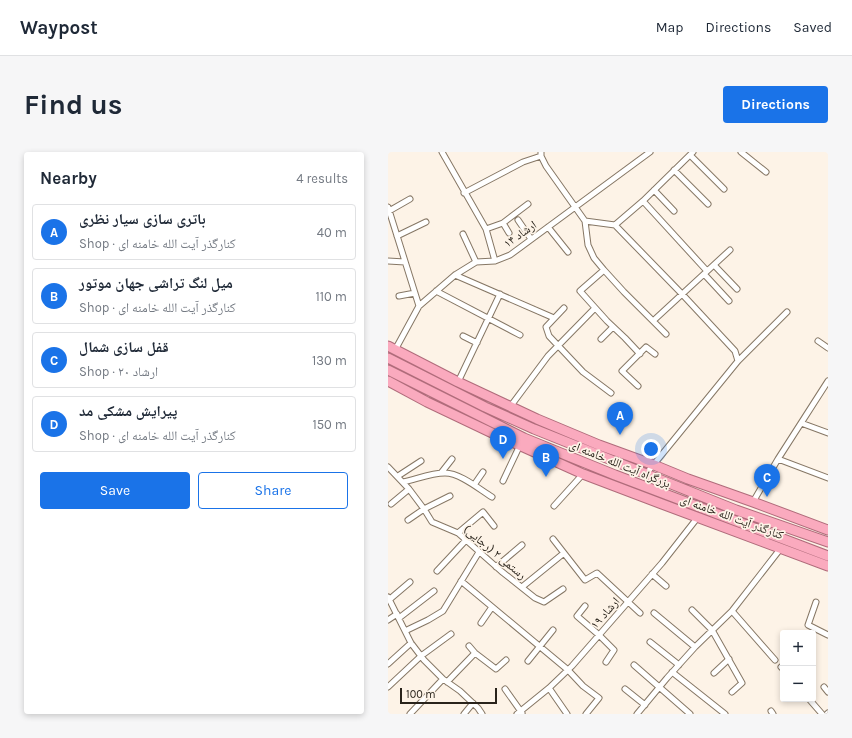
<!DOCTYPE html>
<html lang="en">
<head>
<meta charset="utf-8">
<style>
	:root { --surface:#fff; --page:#f6f6f7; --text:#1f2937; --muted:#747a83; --line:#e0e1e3; --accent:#1a73e8 }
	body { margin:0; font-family:Karla,"Noto Naskh Arabic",sans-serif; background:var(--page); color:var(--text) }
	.controls { position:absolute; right:12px; bottom:12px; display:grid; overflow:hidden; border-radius:4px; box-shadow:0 2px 6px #0003 }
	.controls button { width:36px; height:36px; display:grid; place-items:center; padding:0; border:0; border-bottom:1px solid var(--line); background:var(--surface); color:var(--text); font:20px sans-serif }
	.scale { position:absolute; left:12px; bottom:10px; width:97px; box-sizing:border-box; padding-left:4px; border:2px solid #29231b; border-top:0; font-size:11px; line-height:14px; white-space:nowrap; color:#29231b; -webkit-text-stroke:3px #fdf3e7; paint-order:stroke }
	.you { position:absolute; left:263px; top:297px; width:14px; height:14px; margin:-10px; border:3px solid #fff; border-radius:50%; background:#1a73e8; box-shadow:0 0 0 6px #1a73e833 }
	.badge { display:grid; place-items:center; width:26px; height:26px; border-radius:50%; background:var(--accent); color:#fff; font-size:13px; font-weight:700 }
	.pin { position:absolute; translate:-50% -33px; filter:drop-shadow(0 1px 2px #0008) }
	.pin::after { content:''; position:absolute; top:21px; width:14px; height:12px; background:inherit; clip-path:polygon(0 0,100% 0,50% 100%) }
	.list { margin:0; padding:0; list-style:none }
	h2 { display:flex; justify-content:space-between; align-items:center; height:52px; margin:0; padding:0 16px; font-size:17px }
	h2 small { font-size:13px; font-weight:400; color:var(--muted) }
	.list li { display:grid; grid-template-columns:26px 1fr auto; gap:12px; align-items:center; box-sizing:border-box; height:56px; margin:0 8px 8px; padding:0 8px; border:1px solid var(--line); border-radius:4px }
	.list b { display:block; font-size:15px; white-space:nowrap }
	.list p { margin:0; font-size:13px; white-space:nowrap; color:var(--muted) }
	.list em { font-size:13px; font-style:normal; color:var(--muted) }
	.actions { display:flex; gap:8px; padding:12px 16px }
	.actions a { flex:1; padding:9px 0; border:1px solid var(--accent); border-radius:4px; text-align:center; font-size:14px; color:var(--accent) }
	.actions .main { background:var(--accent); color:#fff }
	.map { position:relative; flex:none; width:440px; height:562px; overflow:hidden; border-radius:4px }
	header { display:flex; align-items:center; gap:24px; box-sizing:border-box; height:56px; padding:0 20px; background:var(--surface); border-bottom:1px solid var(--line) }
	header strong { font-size:19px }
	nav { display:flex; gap:22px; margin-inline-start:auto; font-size:14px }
	.intro { display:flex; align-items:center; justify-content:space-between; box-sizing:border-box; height:96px; padding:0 24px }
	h1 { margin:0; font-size:28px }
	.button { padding:10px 18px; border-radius:4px; background:var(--accent); color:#fff; font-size:14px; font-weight:700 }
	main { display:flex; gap:24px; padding:0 24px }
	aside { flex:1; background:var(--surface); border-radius:4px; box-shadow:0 2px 6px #0003 }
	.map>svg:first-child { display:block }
</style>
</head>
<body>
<header>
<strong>Waypost</strong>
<nav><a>Map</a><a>Directions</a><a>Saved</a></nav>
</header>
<div class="intro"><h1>Find us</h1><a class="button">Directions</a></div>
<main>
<aside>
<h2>Nearby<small>4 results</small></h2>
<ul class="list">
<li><span class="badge">A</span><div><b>باتری سازی سیار نظری</b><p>Shop · کنارگذر آیت الله خامنه ای</p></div><em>40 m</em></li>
<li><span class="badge">B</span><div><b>میل لنگ تراشی جهان موتور</b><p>Shop · کنارگذر آیت الله خامنه ای</p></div><em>110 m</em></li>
<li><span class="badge">C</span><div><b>قفل سازی شمال</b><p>Shop · ارشاد ۲۰</p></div><em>130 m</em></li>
<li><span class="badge">D</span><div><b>پیرایش مشکی مد</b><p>Shop · کنارگذر آیت الله خامنه ای</p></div><em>150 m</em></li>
</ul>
<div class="actions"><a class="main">Save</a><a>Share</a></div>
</aside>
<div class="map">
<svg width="440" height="562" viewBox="0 0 440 562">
	<rect width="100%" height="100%" fill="#fdf3e7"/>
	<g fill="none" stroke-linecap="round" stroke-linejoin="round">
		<g stroke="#867765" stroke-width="7">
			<path id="minor" d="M54,0L98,77L107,109
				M153,0V4L158,14L197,69L227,73L255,49L305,0
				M353,0L378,20
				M302,3L336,37
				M286,18L320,52
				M266,38L286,59
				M76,41L135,10L153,4
				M255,49L319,119
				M0,55L31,154
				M1,59L22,47
				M130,68L143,87
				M197,69L200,93L206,106L216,118L236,140L278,182
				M115,71L121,81
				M227,73L294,142L347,199L350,209
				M160,75L180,100
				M98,77L115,71L140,52
				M75,82L88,110
				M9,84L38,70
				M0,109L17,110
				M326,113L349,137
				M216,118L192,139L219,169L237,186L252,202
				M316,122L341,149
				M67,123L166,166
				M48,139L132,183
				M11,144L27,141
				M176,156L158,175L161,184L195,220L223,241
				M265,169L342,98
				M75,184L89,191
				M213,187L225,175
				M430,189L440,196
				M7,198L31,154L67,123L88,110L107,109L122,103L262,0
				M70,230L112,142
				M250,234L234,219L258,195L267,202
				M122,255L160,204L207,156
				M413,271L440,281
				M390,307L440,326
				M0,315L21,337L36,357L44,370L70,381L113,419L147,446L156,450L175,437
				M53,321L64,307
				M258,322L350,209L399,160
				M10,324L33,309
				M115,329L132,293
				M15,330C29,327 43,321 57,321C72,321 91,337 104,345
				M86,333L95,320
				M365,350L390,307L440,229
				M3,352L21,337
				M166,354L195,322
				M20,368L36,357L62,344
				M70,381L95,360L106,374
				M165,387L197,428L209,421L252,461
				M108,415L134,393
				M49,419L78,388
				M264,422L278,434
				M73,429L180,518L195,534L211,546L198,562
				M134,435L176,401
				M0,445L23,491L36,508L55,527L72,539L90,556L94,562
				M2,447L22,430
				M428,450L420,473L440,483
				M197,454L189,464L211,483L226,498L218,510
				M304,458L324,478L354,531L344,540
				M344,459L387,508
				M266,461L307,495
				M11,466L46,439
				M0,468L9,462
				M93,471L104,455
				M17,479L40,468L55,459L91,400
				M262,490L291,513
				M81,494L87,501L108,517L118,508
				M140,509L165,478
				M0,512L23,491
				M246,513L302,562
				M393,515L395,517
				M284,520L337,562
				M326,521L341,507
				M59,530L87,501
				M0,535L33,504L63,482
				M436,535L440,540
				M161,536L179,562
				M117,537L134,561
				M237,537L257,553
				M421,547L434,562
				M383,559L385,562
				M22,562L55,527
				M76,562L85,551
				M129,562L161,536L184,514L274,411L310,365
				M249,562L279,526L307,495L344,459L393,396
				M439,562L440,561"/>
		</g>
		<g stroke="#b06c7b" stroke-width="11">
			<path id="trunk" d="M0,194L70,230L149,267L211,293L266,313L300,327L365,350L440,378
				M0,206L97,255L146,277L348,358L440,390
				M0,218L136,286L227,323L440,404
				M0,229L39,250L102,280L195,322L274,352L440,414"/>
		</g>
		<use href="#minor" stroke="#fff" stroke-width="5"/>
		<use href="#trunk" stroke="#faaabe" stroke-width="9"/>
	</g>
	<g text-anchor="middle" stroke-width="3.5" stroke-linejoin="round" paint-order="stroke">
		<g font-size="12" fill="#29231b" stroke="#fdf3e7">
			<text transform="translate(132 82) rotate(-35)" y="4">ارشاد ۱۴</text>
			<text transform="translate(232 312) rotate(22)" y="4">بزرگراه آیت الله خامنه ای</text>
			<text transform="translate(344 365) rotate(20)" y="4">کنارگذر آیت الله خامنه ای</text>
			<text transform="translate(107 400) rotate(40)" y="4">رستمی ۲ (رجایی)</text>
			<text transform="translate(217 461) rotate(-49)" y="4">ارشاد ۱۹</text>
		</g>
	</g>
</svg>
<div class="controls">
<button>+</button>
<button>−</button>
</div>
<div class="scale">100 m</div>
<div class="you"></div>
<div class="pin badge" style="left:232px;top:283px">A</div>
<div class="pin badge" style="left:158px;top:325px">B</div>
<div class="pin badge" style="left:379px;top:345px">C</div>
<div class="pin badge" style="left:115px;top:307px">D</div>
</div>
</main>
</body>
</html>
